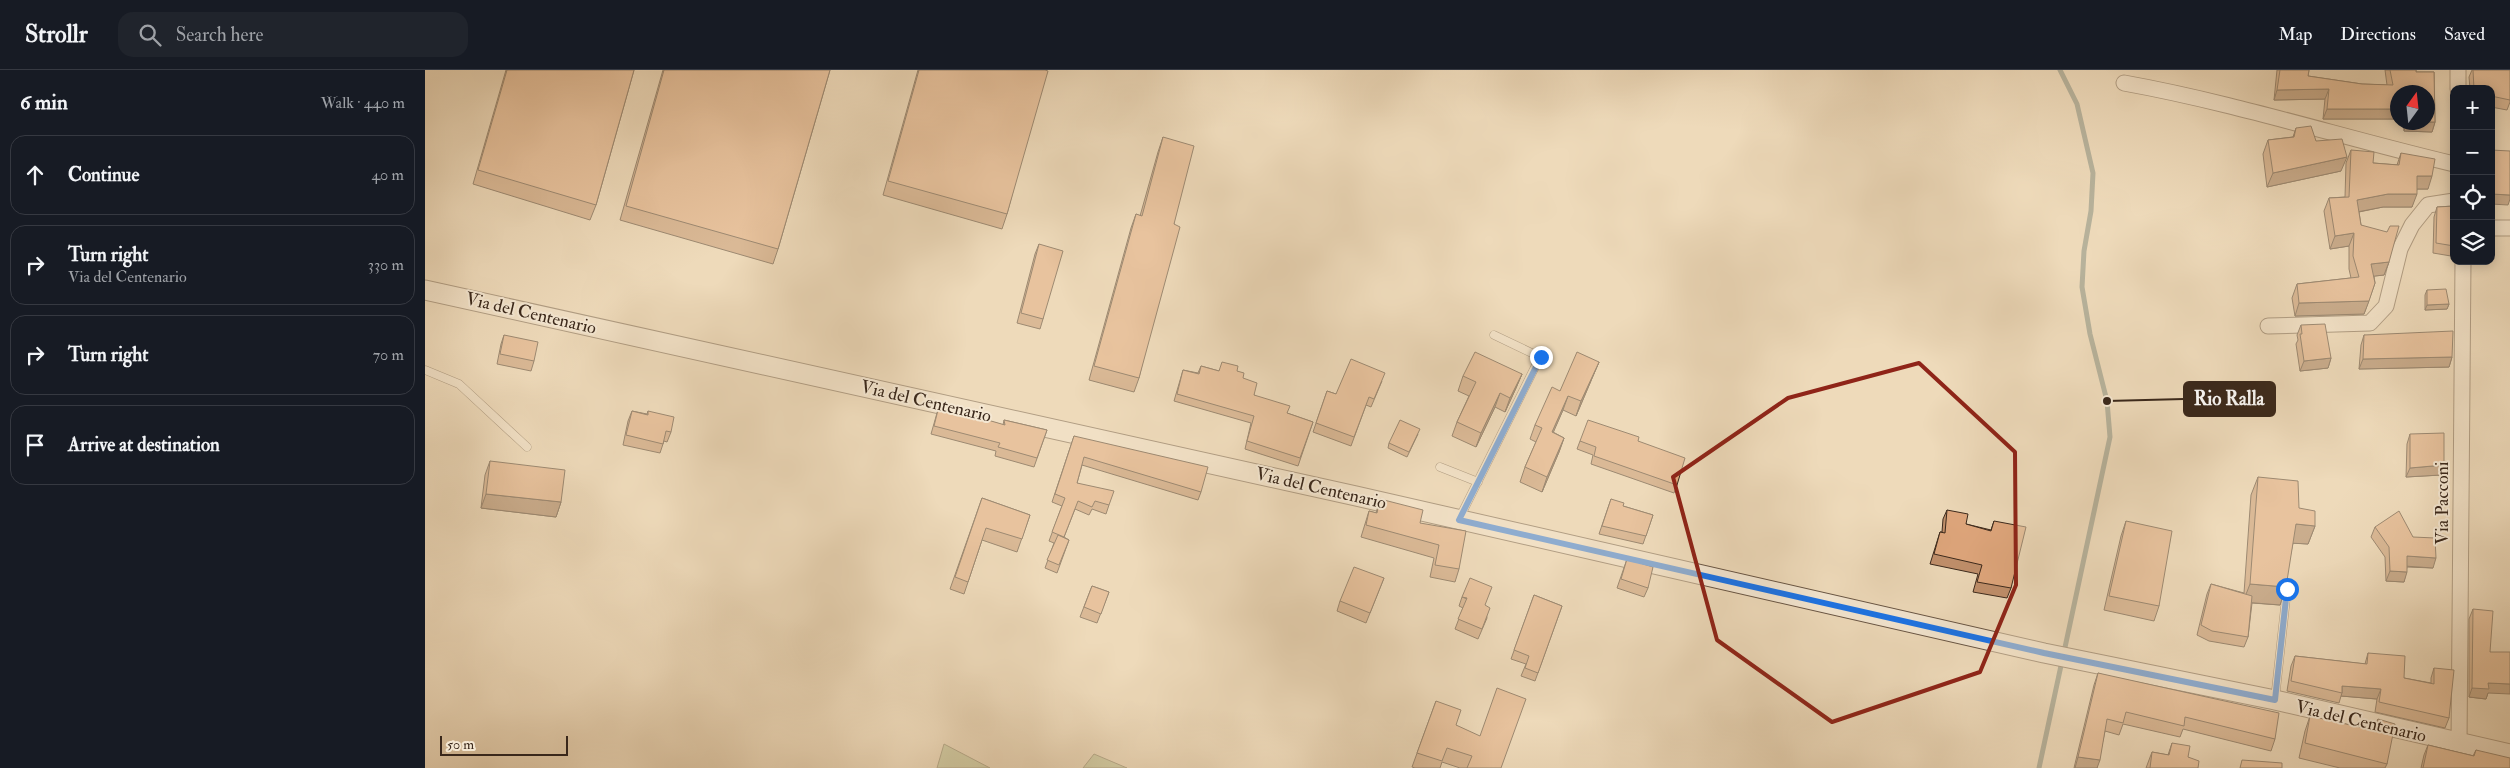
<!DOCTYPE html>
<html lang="en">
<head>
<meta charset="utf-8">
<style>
	:root { --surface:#171b24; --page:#20242c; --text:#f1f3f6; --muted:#9ea1a6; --line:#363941 }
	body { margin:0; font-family:"IM FELL Double Pica",serif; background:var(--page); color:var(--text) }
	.controls { position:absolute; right:15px; top:15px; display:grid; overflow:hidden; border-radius:10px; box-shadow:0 2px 12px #0003 }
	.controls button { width:45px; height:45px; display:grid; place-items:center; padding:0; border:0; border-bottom:1px solid var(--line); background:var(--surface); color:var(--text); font:25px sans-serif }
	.compass { position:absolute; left:1965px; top:15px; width:45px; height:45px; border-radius:50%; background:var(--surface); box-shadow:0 2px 12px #0003; rotate:15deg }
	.scale { position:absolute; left:15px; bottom:12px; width:128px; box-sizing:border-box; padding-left:5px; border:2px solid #3a281b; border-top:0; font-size:14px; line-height:18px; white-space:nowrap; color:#3a281b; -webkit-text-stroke:4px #f4e7d2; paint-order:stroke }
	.stop { position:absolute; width:15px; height:15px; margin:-11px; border:4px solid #1a73e8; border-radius:50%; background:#fff }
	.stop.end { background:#1a73e8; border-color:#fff; box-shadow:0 1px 5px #0008 }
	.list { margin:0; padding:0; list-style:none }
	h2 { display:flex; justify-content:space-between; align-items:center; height:65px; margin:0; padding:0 20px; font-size:21px }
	h2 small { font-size:16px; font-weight:400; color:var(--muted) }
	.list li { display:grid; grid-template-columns:32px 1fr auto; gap:15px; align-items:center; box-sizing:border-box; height:80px; margin:0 10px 10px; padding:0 10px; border:1px solid var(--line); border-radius:15px }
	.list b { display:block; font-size:19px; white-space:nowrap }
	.list p { margin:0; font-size:16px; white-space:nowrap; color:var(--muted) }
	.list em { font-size:16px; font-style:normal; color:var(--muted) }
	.icon { flex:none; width:28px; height:28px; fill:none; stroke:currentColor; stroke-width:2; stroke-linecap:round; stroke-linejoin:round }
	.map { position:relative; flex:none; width:2085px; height:698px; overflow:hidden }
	header { display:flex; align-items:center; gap:30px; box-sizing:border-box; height:70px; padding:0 25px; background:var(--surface); border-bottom:1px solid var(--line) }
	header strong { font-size:24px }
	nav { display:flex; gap:28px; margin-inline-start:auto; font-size:18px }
	.search { width:350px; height:45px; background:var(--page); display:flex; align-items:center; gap:12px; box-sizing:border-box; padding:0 18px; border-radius:15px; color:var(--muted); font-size:19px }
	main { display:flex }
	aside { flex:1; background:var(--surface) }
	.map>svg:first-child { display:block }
</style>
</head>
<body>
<header>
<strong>Strollr</strong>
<div class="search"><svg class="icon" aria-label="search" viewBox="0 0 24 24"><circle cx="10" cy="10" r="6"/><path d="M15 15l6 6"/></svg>Search here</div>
<nav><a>Map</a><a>Directions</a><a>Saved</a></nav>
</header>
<main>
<aside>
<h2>6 min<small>Walk · 440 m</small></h2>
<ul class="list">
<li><svg class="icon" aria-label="ahead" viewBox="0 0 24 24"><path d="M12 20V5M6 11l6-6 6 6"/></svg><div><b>Continue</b></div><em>40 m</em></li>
<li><svg class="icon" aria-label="right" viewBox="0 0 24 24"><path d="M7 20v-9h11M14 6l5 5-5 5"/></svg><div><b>Turn right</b><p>Via del Centenario</p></div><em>330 m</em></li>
<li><svg class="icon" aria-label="right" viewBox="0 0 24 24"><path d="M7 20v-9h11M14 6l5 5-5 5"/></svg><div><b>Turn right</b></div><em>70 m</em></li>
<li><svg class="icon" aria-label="arrive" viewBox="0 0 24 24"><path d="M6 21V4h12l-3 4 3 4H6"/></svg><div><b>Arrive at destination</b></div></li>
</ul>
</aside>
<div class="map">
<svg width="2085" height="698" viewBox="0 0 2085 698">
	<rect width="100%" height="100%" fill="#eedaba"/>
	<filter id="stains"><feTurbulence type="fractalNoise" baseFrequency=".004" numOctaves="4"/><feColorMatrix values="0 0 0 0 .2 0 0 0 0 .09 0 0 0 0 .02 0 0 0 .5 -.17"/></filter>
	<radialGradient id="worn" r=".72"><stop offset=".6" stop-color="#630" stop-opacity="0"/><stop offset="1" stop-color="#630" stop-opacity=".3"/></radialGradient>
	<path fill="#b6c091" stroke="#787456" d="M519,674L565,698H512Z
		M669,684L702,698H658Z"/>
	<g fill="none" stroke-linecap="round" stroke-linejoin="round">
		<path stroke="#748077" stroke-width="5" d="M1635,0L1652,34L1668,103L1666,141L1659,181L1657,217L1665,264L1682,331L1685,367L1639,582
			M1614,698L1637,591"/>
		<g stroke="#675443" stroke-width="9">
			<path id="service" d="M0,300L34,314L102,377
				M1015,397L1053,412
				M1034,449L1115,287L1069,265
				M1850,629L1862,519"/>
		</g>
		<g stroke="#675443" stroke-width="17">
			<path id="minor" d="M2033,0V19
				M1699,13C1810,33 1919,68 2029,94
				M2066,158H2085
				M1843,256L1945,253L1961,236L1975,179L1987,155L2003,135L2029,131
				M2034,674L2038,191"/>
		</g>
		<g stroke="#675443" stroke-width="21">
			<path id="tertiary" d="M0,220L931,426L1619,583L1850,630L2085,684"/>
		</g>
		<use href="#service" stroke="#f4e7d2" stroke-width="8"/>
		<use href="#minor" stroke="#f4e7d2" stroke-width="15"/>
		<use href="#tertiary" stroke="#f4e7d2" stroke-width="19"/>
	</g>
	<path fill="#c1906c" stroke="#3a281b" d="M81,0H209L171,135L165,150L48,114Z
		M238,0H405L353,179L348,194L195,150Z
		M493,0H620L582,144L577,159L458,125Z
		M1852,0H1884L1883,6L1937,14L1962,15L1960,0H1991V2H2009L2010,52L2007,62L1979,61L1978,52H2002V22H1972V49H1898L1900,29L1849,30Z
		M2047,0H2085V32L2082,40L2066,37V19H2045L2044,7Z
		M1871,58L1891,71L1916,101L1842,117L1838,84L1843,70L1868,67Z
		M738,67L749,154L714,308L709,322L664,310L706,158L711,144L715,146L733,82Z
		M1926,80L1948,93L1972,95L1976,83L2003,119H1992L1987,137H1958L1934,142L1936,155L1964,192L1959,205L1949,206L1950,213L1939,244L1870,246L1867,228L1872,214L1926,208L1924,199V176L1905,179L1899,141L1904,128L1920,127L1921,93Z
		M2029,136V179L2026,186L2008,183L2009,147L2012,137Z
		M614,174L618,249L615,259L592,253L610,184Z
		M2002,220L2024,234L2022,239L2000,240V225Z
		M1876,255L1906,288L1903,298L1875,301L1871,274L1873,270L1872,265Z
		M79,265L109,291L106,301L72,294L76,274Z
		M1939,265L2027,287L2024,297L1934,299L1936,275Z
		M1174,292L1168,306L1151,346L1138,340L1128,362L1139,368L1134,382L1117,422L1095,412L1100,397L1111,372L1105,369L1110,355L1135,321Z
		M776,296L794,301H812L829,325L862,343L888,352L873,396L820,379L826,353L749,331L758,300L773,303Z
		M1097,304L1091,318L1080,342L1070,337L1051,377L1027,366L1032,352L1044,326L1033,321L1038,306Z
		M957,311L946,337L941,335L926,376L888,362L902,321L911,324Z
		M514,336L578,355L579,350L622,360L609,397L570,386L571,381L506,364Z
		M207,341L222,344L223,341L246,362L242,372L239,371L235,383L198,375L203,351Z
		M993,364L982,387L963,378L964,373Z
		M1985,364L2016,405L1981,407L1982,374Z
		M649,366L776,422L773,430L657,395L652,413L684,435L681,444L667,439L664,445L650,439L639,467L644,470L632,503L620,498L629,473L624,471L637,436L627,432Z
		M1155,371H1213L1252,415L1249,423L1166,394L1168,385L1152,379Z
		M65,391L136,432L131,447L56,438L60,405Z
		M1833,407L1874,438L1890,456L1883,474L1868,473L1855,535L1827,533L1823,567L1819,577L1784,571L1772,565L1782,524L1786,514L1819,523L1826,425Z
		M557,428L605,445L592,482L557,470L539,524L525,519Z
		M955,429L995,453L1034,499L1030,512L1005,507L1009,488L936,467L944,441L951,443Z
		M1186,429L1198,436L1228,445L1218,474L1174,464Z
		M1522,440L1541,454L1566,460L1569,451L1586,518L1582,528L1548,522L1553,504L1505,494L1515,462H1517L1518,449Z
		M1701,451L1734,536L1729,551L1679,540L1696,466Z
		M1950,457L1988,467L2008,498L1982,497L1979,512L1961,511L1960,487L1946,467Z
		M1202,489L1223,518L1219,527L1192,518Z
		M959,508L941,553L912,541L915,531Z
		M667,516L684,522L672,553L655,547Z
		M1109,525L1137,536L1110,611L1096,606L1101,594L1086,589Z
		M1037,527L1060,536L1062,548L1053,569L1030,559L1038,538L1034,536Z
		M2048,539L2065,582L2063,623L2061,629L2044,627V549Z
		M1943,583L1979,608L2006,613V608L2009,598L2024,648L2020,658L1950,642L1952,629L1916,626L1914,633L1862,621L1866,596L1870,586L1940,594Z
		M1673,603L1850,669L1846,681L1758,659L1755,667L1698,654L1694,665L1680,661L1672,698H1649L1669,615Z
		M1011,631L1031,655L1076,698H1035L1017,692L1015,698H990L987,697Z
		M1885,646L1947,660L1950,652L1951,653L1953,649L1962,694L1960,698H1915L1874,688L1880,661Z
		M1747,673L1763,687L1773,698H1721L1727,682L1743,685Z
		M2003,675L2048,686L2051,680L2085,698H1996L1999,685Z"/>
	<path fill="#9d7558" stroke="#3a281b" d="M1904,19L1900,29L1849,30L1852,20Z
		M1902,39H1972V49H1898Z
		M1982,52H2010L2007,62L1979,61Z
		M1922,87L1916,101L1842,117L1848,103Z
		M1992,106H2007L2003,119H1987Z
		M1963,124H1992L1987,137H1958L1927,143L1932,130Z
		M2066,124L2085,125V129L2083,135L2066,134Z
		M1929,163L1924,176L1905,179L1910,166Z
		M1964,192L1959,205L1942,207L1946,194Z
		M1944,231L1939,244L1870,246L1874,233Z
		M2024,234L2022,239L2000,240L2002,235Z
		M2027,287L2024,297L1934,299L1938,289Z
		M1906,288L1903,298L1875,301L1879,291Z
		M1174,292L1168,306L1151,346L1156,331Z
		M1097,304L1091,318L1080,342L1085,328Z
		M1075,323L1070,337L1051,377L1056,363Z
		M1143,326L1138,340L1122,377L1127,362Z
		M1139,368L1134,382L1117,422L1122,407Z
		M2019,395L2016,405L1981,407L1985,398Z
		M61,424L136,432L131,447L56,438Z
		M1871,454L1890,456L1883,474L1864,473Z
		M1982,486L2011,488L2008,498L1979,496Z
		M1965,501L1982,502L1979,512L1961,511Z
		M1825,514L1861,517L1855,535L1818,532Z
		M2063,613L2085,614V624L2063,623L2061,629L2044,627L2047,618Z
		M1917,616L1956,619L1952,629L1916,626L1917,623Z
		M1653,687L1675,690L1672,698H1650Z"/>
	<path fill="#e0a77d" stroke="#3a281b" d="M82,0H209L171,135L53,100Z
		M239,0H405L353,179L201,136Z
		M494,0H620L623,1L582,144L463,111Z
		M1855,0H1884L1883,6L1937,14L1968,15L1965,0H1991V2H2009L2010,52H2002V22H1972V39H1902L1904,19L1852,20Z
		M2048,0H2085V30L2066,26V19H2049Z
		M1886,56L1891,71L1917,69L1922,87L1848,103L1843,70L1869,67L1871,58Z
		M738,67L769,76L749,154L755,157L714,308L669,296L711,144L717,146Z
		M1926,80L1949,82L1948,93L1974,95L1976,83L2010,89L2007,106H1992V124H1963L1932,130L1936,155L1962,162L1965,156H1974L1964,192L1946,194L1950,213L1944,231L1874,233L1872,214L1934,207L1928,186L1929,163L1910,166L1904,128L1924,127Z
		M2066,80L2085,81V125L2066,124Z
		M2029,136V176L2011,173L2012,137Z
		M614,174L638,181L618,249L596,243Z
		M2021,219L2024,234L2002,235V220Z
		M1900,254L1906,288L1879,291L1875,264H1877L1876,255Z
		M2028,261L2027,287L1938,289L1939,265Z
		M79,265L113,272L109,291L75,284Z
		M1050,282L1097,304L1085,328L1075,323L1056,363L1032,352L1051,312L1038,306Z
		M1152,282L1174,292L1156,331L1143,326L1127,362L1139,368L1122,407L1100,397L1117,358L1110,355L1127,317L1135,321Z
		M926,289L960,303L949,329L944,327L929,367L891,353L902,321L911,324Z
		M797,292L813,296L812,301L819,303L818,308L832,313L829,325L865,336L862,343L888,352L875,388L822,371L829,346L752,324L758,300L774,304L776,296L794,301Z
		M514,336L580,355L579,350L622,360L612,388L573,377L575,373L509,356Z
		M207,341L223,345V341L249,347L246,362L241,361L238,374L201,365Z
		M975,350L995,359L984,382L964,373Z
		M1163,350L1214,367L1213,371L1260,388L1252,415L1169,386L1171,377L1155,371Z
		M2019,363V395L1985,398V364Z
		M649,366L783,397L776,422L659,387L652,413L689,421L684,435L670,431L667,437L653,431L639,467L627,462L640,428L630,424Z
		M65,391L140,400L136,432L61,424Z
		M1833,407L1873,411L1874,438L1890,441V456L1871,454L1861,517L1825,514Z
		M557,428L605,445L597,469L561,458L543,512L530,507Z
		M955,429L998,440L995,453L1041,461L1034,499L1010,495L1014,475L941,455L944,441L952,443Z
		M1186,429L1199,433L1198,436L1228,445L1221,466L1177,456Z
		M1522,440L1543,444L1541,454L1566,461L1569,451L1601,457L1586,518L1552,512L1557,495L1509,484L1515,462L1520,463Z
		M1974,441L1988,467L2010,468L2011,488L1982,486V502L1965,501L1964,477L1950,457Z
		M1701,451L1747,461L1734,536L1684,526Z
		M633,465L644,470L634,495L622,490Z
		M1202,489L1228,497L1223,518L1196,509Z
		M929,497L959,508L945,543L915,531Z
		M1045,508L1067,517L1060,535L1065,538L1057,559L1033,549L1042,528L1037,527Z
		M1786,514L1827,526L1823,567L1787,561L1776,555Z
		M667,516L684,522L676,544L659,537Z
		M1109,525L1137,536L1113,603L1100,598L1104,586L1089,580Z
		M2048,539L2068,541L2065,582H2085V614L2063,613L2064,619L2047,618Z
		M1943,583L1980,586L1979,608L2009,614V598L2029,600L2024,648L1954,632L1956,619L1917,616V623L1866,611L1870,586L1942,594Z
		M1673,603L1854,643L1850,669L1760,647L1759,656L1701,642L1698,653L1682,649L1675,690L1653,687Z
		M1072,618L1101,629L1076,698H1042L1047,686L1022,678L1017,691L992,683L1011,631L1036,640L1031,655L1055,666Z
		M1885,646L1948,660L1950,652L1952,653L1953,649L1970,654L1962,694L1880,673Z
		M1747,673L1765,676L1763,687L1774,691L1773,698H1725L1727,682L1744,685Z
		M2003,675L2049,686L2051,680L2085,688V698H1998Z
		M1817,690L1857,693V698H1815Z"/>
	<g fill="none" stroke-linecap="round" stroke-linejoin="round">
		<path stroke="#1a73e8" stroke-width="6" d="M1116,287L1034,450L1619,583L1850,630L1862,519"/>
	</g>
	<path d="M0 0H2085V698H0ZM1494,293L1590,382L1591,515L1555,602L1407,652L1292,570L1248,407L1363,328Z" fill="#eedaba" fill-opacity=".55" fill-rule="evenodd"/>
	<path fill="none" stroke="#8f2418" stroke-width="4" stroke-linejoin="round" d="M1494,293L1590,382L1591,515L1555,602L1407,652L1292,570L1248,407L1363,328Z"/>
	<g text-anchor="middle" stroke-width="4" stroke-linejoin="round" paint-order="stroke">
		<g font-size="18" fill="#3a281b" stroke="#f4e7d2">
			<text transform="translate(106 243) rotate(13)" y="6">Via del Centenario</text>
			<text transform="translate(501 331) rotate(13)" y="6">Via del Centenario</text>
			<text transform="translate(896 418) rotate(13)" y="6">Via del Centenario</text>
			<text transform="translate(2017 433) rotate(-90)" y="6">Via Pacconi</text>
			<text transform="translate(1936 651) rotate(13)" y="6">Via del Centenario</text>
		</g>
	</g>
	<path fill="none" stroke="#3a281b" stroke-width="2" d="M1682 331L1759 329"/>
	<circle fill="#3a281b" stroke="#f4e7d2" stroke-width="2" cx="1682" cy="331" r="5"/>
	<rect fill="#3a281b" stroke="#3a281b" stroke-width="2" x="1759" y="312" width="91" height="34" rx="5"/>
	<g font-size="19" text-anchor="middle" font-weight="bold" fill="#fff">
		<text x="1804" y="335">Rio Ralla</text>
	</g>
	<rect width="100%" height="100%" filter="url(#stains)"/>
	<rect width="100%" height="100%" fill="url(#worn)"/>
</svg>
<div class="controls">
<button>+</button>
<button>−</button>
<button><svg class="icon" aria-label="locate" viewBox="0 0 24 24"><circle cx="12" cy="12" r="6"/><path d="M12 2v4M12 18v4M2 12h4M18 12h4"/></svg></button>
<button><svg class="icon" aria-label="layers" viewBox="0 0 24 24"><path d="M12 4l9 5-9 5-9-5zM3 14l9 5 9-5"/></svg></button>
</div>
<svg class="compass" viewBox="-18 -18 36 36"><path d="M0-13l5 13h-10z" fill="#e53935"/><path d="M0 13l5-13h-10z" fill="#9ea1a6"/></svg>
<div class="scale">50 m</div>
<div class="stop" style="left:1862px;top:519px"></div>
<div class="stop end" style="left:1116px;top:287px"></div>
</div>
</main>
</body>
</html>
